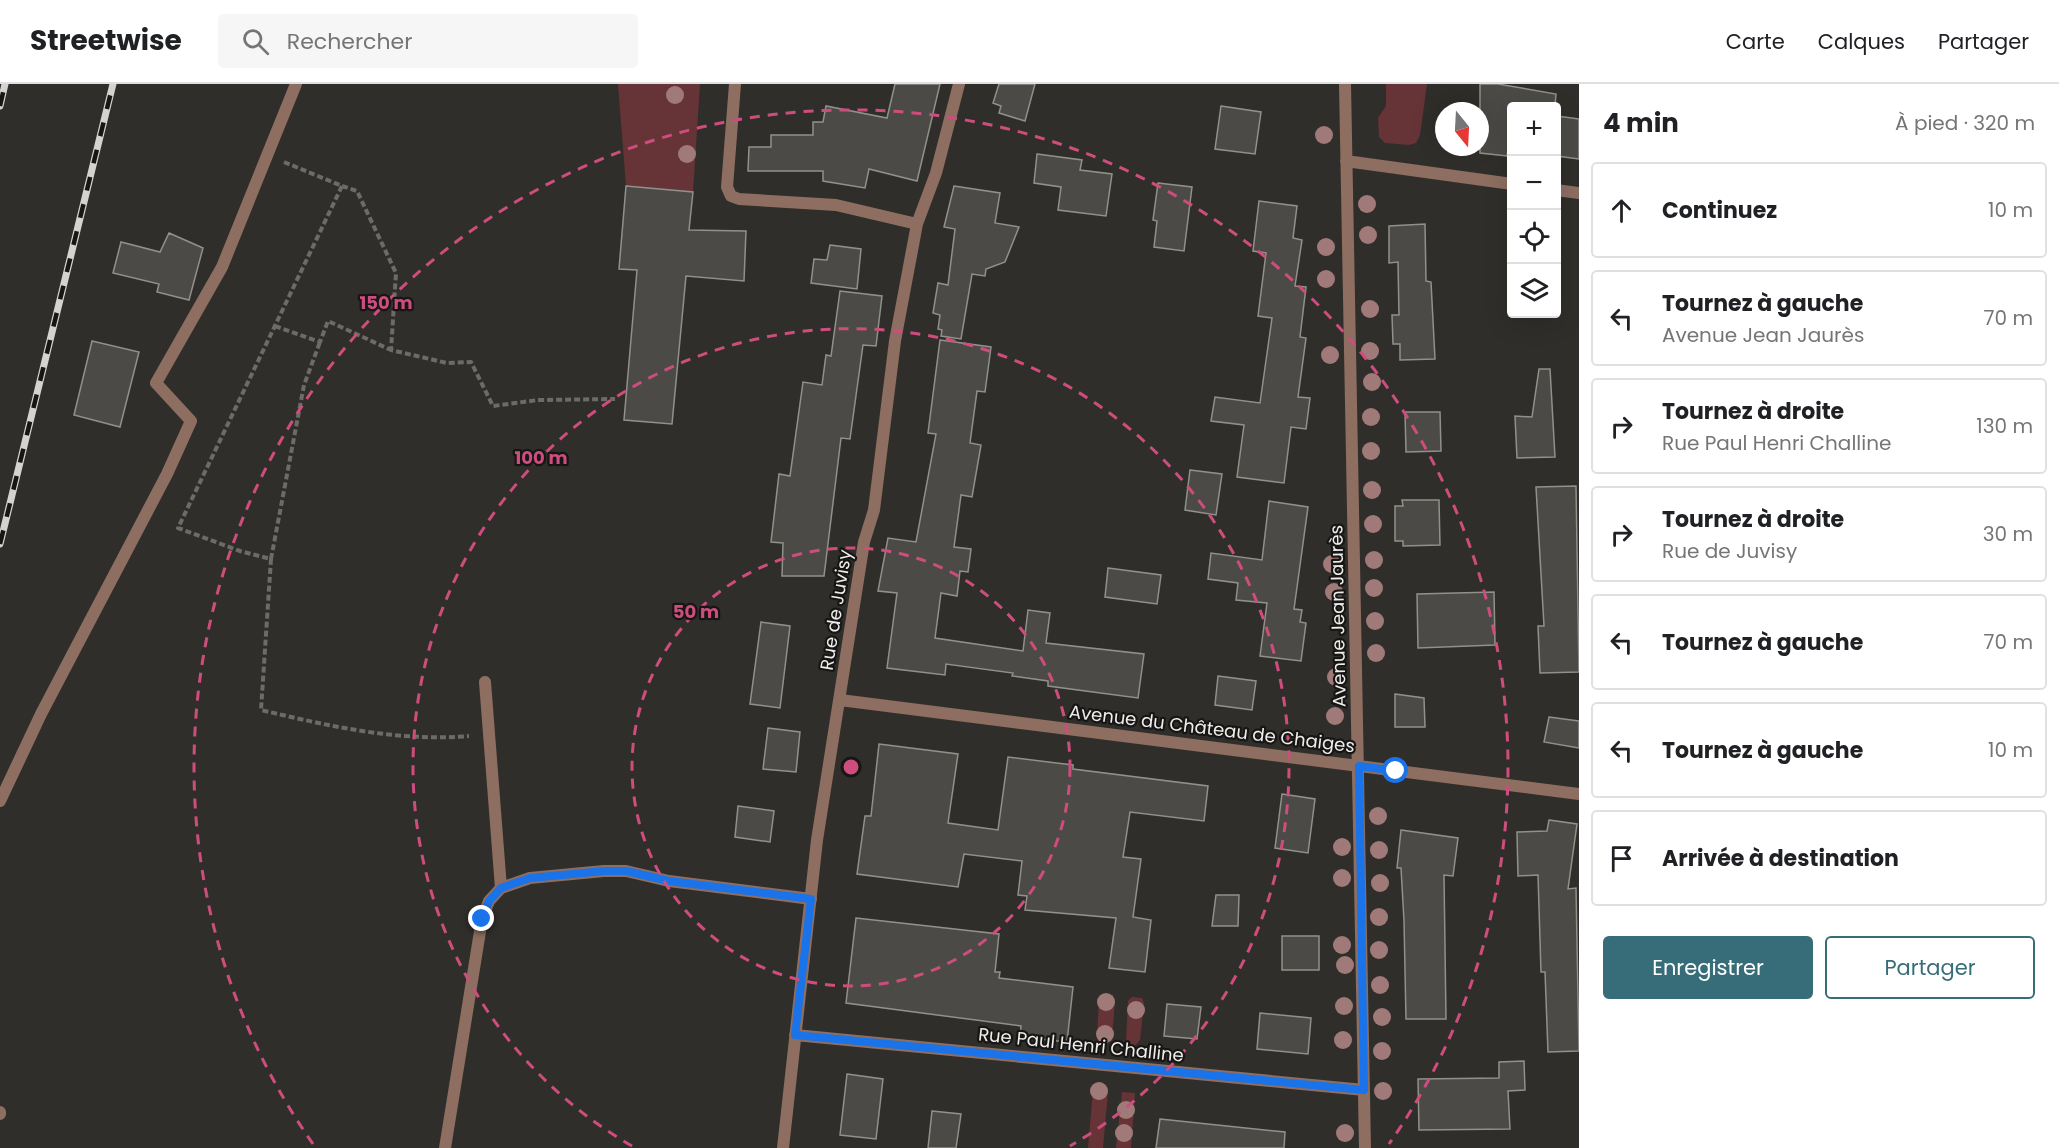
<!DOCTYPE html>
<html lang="fr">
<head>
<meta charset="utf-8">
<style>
	:root { --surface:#fff; --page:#f6f6f6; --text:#202124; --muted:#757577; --line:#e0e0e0; --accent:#376d78 }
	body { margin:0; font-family:Poppins,sans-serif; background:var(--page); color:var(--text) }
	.controls { position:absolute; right:18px; top:18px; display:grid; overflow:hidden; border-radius:6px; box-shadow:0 6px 24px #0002 }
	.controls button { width:54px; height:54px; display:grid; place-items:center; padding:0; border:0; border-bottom:2px solid var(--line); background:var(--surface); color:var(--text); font:30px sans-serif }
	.compass { position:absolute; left:1435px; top:18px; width:54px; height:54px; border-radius:50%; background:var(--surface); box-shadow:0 6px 24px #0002; rotate:162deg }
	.stop { position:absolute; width:18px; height:18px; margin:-14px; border:4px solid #1a73e8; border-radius:50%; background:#fff }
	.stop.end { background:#1a73e8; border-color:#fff; box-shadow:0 2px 6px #0008 }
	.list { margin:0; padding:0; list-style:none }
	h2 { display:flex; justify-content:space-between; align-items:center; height:78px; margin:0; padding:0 24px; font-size:26px }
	h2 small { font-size:20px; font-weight:400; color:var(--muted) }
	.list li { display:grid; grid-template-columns:39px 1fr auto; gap:18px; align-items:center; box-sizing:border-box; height:96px; margin:0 12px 12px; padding:0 12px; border:2px solid var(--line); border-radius:6px }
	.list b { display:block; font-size:22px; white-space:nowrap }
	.list p { margin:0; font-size:20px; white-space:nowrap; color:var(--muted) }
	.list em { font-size:20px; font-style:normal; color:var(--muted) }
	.actions { display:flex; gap:12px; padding:18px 24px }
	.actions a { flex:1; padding:14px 0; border:2px solid var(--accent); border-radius:6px; text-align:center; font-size:21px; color:var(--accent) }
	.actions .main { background:var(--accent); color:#fff }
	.icon { flex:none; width:33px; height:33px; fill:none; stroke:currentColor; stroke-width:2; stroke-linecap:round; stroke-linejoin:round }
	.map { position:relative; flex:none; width:1579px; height:1064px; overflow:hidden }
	header { display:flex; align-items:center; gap:36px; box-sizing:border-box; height:84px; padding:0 30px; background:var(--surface); border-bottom:2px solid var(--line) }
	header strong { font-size:28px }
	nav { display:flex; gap:33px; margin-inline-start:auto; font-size:21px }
	.search { width:420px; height:54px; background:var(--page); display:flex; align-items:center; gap:15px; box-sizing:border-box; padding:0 21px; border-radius:6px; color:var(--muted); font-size:22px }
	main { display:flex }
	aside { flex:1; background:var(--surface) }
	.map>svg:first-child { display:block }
</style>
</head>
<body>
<header>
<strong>Streetwise</strong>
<div class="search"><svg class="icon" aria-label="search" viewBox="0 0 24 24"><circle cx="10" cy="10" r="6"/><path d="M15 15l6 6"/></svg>Rechercher</div>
<nav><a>Carte</a><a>Calques</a><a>Partager</a></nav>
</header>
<main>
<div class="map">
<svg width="1579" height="1064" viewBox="0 0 1579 1064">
	<rect width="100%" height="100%" fill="#302e2a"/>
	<path fill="#663437" d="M618,0H700L693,108L626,102Z
		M1386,0H1427L1420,51L1416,59L1409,61L1385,59L1379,53L1378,34L1386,22Z
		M1103,910L1113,911L1115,917L1112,954L1106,960L1099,958L1097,954L1099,914Z
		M1132,913L1142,914L1144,919L1140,956L1135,962L1128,961L1126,957L1128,917Z
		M1096,1002H1106L1108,1008L1103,1064H1088L1093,1006Z
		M1122,1008L1135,1009L1131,1064H1116Z"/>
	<path fill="#4b4a46" stroke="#91918c" stroke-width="1.5" d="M895,0H940L917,97L869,85L865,104L823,97V87H748L749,63H771V51H813V38H823L826,22L887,34Z
		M999,0H1035L1025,37L999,29L1001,22L993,19Z
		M1480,0H1498L1556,10L1555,22H1512V59H1509L1507,72L1480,69Z
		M1221,22L1261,28L1255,70L1215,65Z
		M1557,32L1579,35V75L1557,72Z
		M1037,70L1082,76L1080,86L1112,90L1106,132L1058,126L1061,103L1034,99Z
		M1158,99L1192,103L1184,167L1154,163L1157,137L1153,136Z
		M626,102L693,108L689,146L746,147L744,197L686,192L672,340L624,336L637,186L619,185Z
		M954,102L1000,109L995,139L1019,143L1005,178L986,185L985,192L972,190L961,255L941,252L942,246L938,245L940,231L933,229L938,199L948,201L955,145L944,143Z
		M1259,117L1297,122L1293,154L1302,156L1295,202L1306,203L1300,253L1306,254L1298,313L1310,314L1306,345L1291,343L1284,399L1237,393L1244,341L1211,337L1215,313L1260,319L1272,234L1258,232L1266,169L1253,167Z
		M1425,140L1426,197L1431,198L1435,275L1400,276V260H1393L1392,231H1399L1398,178L1389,179V142Z
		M169,149L203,164L189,216L157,208L159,200L113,189L121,158L160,168Z
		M830,161L861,165L857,205L811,199L814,175L827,176Z
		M840,207L882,212L876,262L863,261L850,355L841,354L824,492H782L783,459L771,458L779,390L790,392L803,298L822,301L826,271L831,272Z
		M940,256L991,263L985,308L977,307L970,359L981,361L972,413L961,411L954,463L971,465L968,488L960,487L957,512L941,509L935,554L1023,567L1028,526L1050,529L1046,559L1144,570L1138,614L1048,602V597L1012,592L1013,589L946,580L945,591L887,584L897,509L878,507L888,454L916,458L936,350L928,349Z
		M92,257L139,268L120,343L74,331Z
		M1539,285H1550L1555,373L1517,374L1515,332L1532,333Z
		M1405,328H1440L1441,367L1406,368Z
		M1190,386L1222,390L1216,431L1185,426Z
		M1576,402L1579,588L1540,589L1538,542H1544L1536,403Z
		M1402,416H1439L1440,461L1403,462V457H1395V422H1403Z
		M1269,417L1308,423L1294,525L1302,526L1300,538L1306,539L1301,577L1260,572L1267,519L1236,516L1238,499L1208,495L1211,469L1262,476Z
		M1108,484L1161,491L1157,520L1105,513Z
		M1494,508L1495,561L1418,564L1417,510Z
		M761,538L790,542L780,624L750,620Z
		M1218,592L1256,597L1252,626L1215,621Z
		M1395,610L1424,614L1425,643H1395Z
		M1549,633L1579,637V664L1544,658Z
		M768,644L800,648L796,688L763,685Z
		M879,660L958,670L948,739L998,746L1008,673L1073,681V685L1208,702L1204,737L1130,728L1123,773L1141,775L1133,833L1151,836L1145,888L1109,884L1116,834L1025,826L1027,812L1018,811L1022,777L964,770L958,803L857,790L865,732H871Z
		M1282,710L1315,715L1308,769L1275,764Z
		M738,722L774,727L770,758L735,753Z
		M1549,736L1577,740L1568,805L1576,804L1579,967L1548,968L1545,888H1541L1538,791L1518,792L1517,748L1547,747Z
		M1401,746L1458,754L1453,792L1444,791L1446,935H1406L1404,837L1401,784H1397Z
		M1216,811H1239L1238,842H1212Z
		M856,834L999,850L995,888H1000L999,894L1073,903L1067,958L1020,953L1021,942L846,919Z
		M1282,852H1319V886H1282Z
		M1167,920L1201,923L1197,955L1164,952Z
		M1260,929L1311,934L1308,970L1257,965Z
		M1524,977L1525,1006L1508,1007L1510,1045L1419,1046L1418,995L1499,994V978Z
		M847,990L883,995L876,1055L840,1051Z
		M932,1027L961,1030L956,1064H928Z
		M1160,1035L1285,1048L1284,1064H1156Z"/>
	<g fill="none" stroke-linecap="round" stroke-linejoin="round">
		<path stroke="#6d6b68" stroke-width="4" stroke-dasharray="6 3" stroke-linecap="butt" d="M284,78L342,102L178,444L240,467L271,475L261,626C329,642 398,658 469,652
			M342,102L357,107L396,189L391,266L447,279L471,278L493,322L538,316L615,315
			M275,242L320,258L328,237L391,266
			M271,475L304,301L320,258"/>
		<path stroke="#8d6e61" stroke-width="12" d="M485,598L501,804
			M0,717L41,630L167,390L191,337L156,299L222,183L296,0
			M0,1030V1028
			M445,1064L482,835L489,817L501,804L530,794L604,787H626L669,797L811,815"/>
		<path stroke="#8d6e61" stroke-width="12" d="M735,0L727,103L731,112L739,115L836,121L917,140
			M1345,0L1365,1064
			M1346,77L1512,100
			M1556,106L1579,109
			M840,616L1579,710
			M795,951L1364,1006
			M783,1064L817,756L864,458L874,426L895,257L917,140L936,89L959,0"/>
		<g stroke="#d5d3d1" stroke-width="7">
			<path id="rail" d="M0,22L5,0
				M0,460L113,0"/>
		</g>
		<use href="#rail" stroke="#171614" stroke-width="4.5" stroke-dasharray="14" stroke-linecap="butt"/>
	</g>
	<g fill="#a07a79">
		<circle cx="675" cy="11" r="9"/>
		<circle cx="1324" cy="51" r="9"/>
		<circle cx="687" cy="70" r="9"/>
		<circle cx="1367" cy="120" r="9"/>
		<circle cx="1368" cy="151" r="9"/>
		<circle cx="1326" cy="163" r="9"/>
		<circle cx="1326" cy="195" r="9"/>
		<circle cx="1370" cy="225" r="9"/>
		<circle cx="1370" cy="267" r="9"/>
		<circle cx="1330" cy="271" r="9"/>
		<circle cx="1372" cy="298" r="9"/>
		<circle cx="1371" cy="333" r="9"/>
		<circle cx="1371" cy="367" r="9"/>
		<circle cx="1372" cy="406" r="9"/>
		<circle cx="1373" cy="440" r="9"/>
		<circle cx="1374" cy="476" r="9"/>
		<circle cx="1332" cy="480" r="9"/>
		<circle cx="1374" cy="504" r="9"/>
		<circle cx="1334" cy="508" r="9"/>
		<circle cx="1375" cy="537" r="9"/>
		<circle cx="1376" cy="569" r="9"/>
		<circle cx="1336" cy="593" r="9"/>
		<circle cx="1335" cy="632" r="9"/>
		<circle cx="1378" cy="732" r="9"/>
		<circle cx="1342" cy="763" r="9"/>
		<circle cx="1379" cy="766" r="9"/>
		<circle cx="1342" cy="794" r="9"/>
		<circle cx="1380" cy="799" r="9"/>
		<circle cx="1379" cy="833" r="9"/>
		<circle cx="1342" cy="861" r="9"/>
		<circle cx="1379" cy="866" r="9"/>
		<circle cx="1345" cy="881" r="9"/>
		<circle cx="1380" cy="901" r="9"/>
		<circle cx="1106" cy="918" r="9"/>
		<circle cx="1344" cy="922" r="9"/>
		<circle cx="1136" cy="926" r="9"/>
		<circle cx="1382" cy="933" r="9"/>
		<circle cx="1105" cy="950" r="9"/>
		<circle cx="1343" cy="956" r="9"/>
		<circle cx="1382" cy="967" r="9"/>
		<circle cx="1099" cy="1007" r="9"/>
		<circle cx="1383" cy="1007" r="9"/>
		<circle cx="1126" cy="1026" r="9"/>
		<circle cx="1124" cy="1049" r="9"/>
		<circle cx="1345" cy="1049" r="9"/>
	</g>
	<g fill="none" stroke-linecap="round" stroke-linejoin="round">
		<path stroke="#1a73e8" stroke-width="8" d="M482,835L489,817L501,804L530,794L604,787H626L669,797L811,815L795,951L1364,1006L1359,682L1396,687"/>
	</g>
	<g fill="none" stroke="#cd4d7f" stroke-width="3" stroke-dasharray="10 8">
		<circle cx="851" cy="683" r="219"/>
		<path d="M632 1062A438 438 0 1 1 1070 1062"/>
		<path d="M313 1060A657 657 0 1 1 1389 1060"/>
	</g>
	<g text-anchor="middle" stroke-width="4.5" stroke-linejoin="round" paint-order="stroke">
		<g font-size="18" fill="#efedeb" stroke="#171614">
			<text transform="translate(836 526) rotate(-81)" y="6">Rue de Juvisy</text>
			<text transform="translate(1338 532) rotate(-91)" y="6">Avenue Jean Jaurès</text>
			<text transform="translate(1212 645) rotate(7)" y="6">Avenue du Château de Chaiges</text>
			<text transform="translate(1081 961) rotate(6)" y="6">Rue Paul Henri Challine</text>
		</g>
	</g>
	<circle cx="851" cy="683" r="9" fill="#cd4d7f" stroke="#171614" stroke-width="3"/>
	<g font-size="18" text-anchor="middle" font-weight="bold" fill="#cd4d7f" stroke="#171614" stroke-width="4.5" stroke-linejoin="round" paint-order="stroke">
		<text x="386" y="225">150 m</text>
		<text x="541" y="380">100 m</text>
		<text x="696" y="534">50 m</text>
	</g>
</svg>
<div class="controls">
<button>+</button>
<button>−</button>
<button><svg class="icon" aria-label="locate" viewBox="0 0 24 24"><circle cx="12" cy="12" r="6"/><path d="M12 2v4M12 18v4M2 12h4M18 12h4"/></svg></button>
<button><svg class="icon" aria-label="layers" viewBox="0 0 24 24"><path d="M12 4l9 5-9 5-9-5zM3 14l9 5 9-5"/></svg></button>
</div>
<svg class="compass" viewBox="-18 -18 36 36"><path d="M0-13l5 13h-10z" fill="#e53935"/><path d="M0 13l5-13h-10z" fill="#757577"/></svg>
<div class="stop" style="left:1396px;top:687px"></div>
<div class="stop end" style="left:482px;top:835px"></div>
</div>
<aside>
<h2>4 min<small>À pied · 320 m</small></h2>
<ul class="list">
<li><svg class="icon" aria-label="ahead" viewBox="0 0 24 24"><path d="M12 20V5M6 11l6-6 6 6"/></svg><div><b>Continuez</b></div><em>10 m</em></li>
<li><svg class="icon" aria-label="left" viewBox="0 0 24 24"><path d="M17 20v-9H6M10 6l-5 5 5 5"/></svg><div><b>Tournez à gauche</b><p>Avenue Jean Jaurès</p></div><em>70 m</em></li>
<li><svg class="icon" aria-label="right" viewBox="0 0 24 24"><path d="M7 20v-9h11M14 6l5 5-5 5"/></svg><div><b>Tournez à droite</b><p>Rue Paul Henri Challine</p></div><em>130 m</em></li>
<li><svg class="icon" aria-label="right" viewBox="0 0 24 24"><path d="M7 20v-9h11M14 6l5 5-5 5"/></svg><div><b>Tournez à droite</b><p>Rue de Juvisy</p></div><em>30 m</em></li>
<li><svg class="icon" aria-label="left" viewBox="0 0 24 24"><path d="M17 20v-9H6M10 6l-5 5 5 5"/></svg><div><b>Tournez à gauche</b></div><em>70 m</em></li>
<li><svg class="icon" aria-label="left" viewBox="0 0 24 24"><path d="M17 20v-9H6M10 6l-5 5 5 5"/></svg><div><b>Tournez à gauche</b></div><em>10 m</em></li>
<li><svg class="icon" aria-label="arrive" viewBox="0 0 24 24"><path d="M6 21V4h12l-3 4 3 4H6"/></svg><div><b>Arrivée à destination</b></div></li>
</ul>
<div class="actions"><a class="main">Enregistrer</a><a>Partager</a></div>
</aside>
</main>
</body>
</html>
